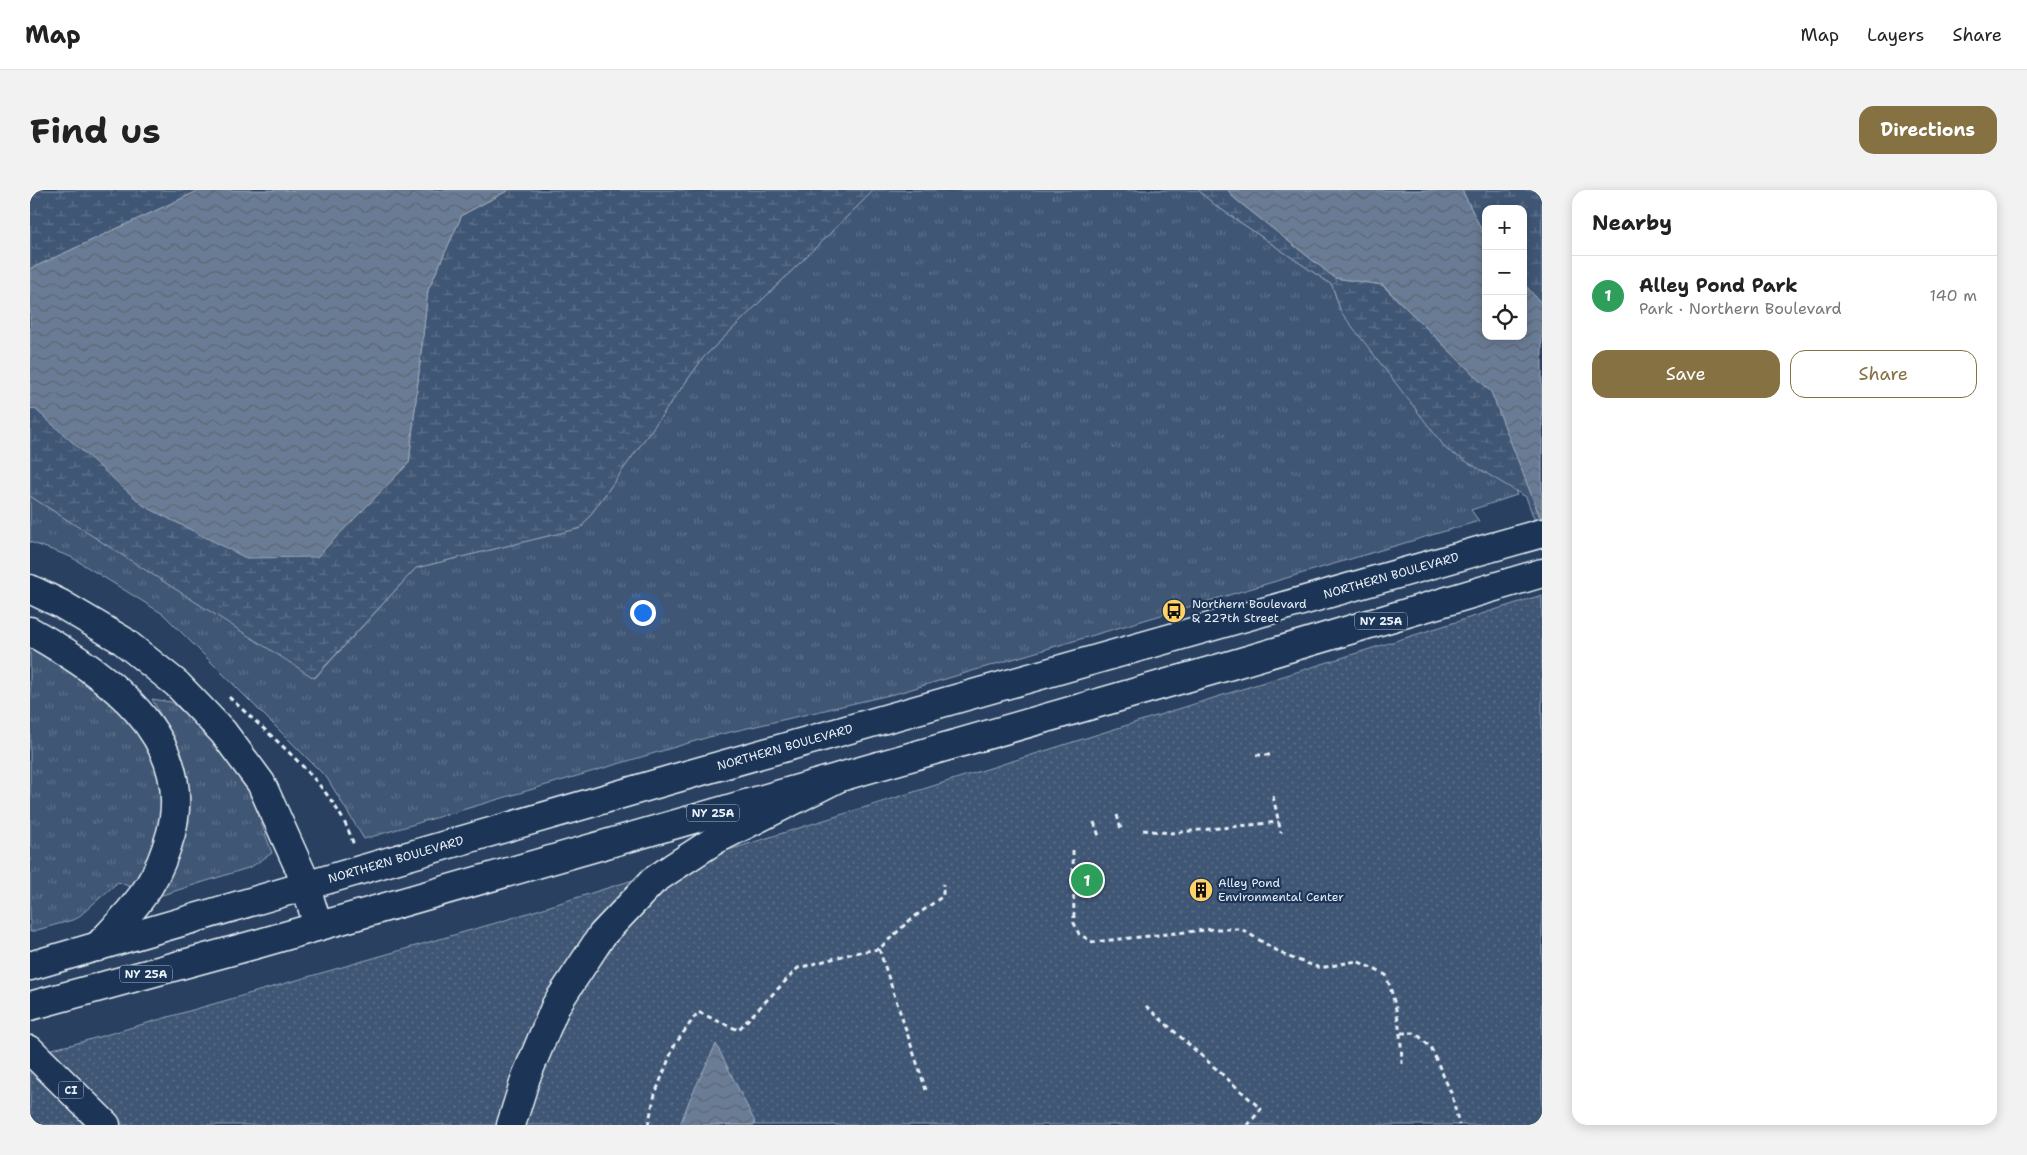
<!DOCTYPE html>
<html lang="en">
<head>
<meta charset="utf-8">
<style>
	:root { --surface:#fff; --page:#f2f2f2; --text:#222; --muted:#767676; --line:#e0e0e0; --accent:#857141 }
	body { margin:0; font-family:"Shantell Sans",sans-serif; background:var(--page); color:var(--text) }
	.controls { position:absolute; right:15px; top:15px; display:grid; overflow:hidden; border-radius:10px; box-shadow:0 2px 12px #0003 }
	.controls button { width:45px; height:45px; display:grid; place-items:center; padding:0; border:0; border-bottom:1px solid var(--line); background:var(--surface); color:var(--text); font:25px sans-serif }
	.you { position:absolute; left:612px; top:422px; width:18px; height:18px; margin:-12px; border:4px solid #fff; border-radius:50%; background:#1a73e8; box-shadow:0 0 0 8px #1a73e833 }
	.badge { display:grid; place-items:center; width:32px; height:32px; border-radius:50%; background:var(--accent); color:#fff; font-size:16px; font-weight:700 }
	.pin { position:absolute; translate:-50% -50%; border:2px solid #fff; box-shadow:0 1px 5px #0006 }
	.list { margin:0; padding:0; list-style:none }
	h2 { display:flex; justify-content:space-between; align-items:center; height:65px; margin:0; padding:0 20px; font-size:21px }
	h2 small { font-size:16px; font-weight:400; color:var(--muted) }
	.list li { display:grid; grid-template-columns:32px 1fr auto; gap:15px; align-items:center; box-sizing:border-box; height:80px; padding:0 20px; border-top:1px solid var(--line) }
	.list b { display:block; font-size:19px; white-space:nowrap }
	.list p { margin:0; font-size:16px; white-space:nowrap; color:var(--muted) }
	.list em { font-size:16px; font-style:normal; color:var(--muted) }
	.actions { display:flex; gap:10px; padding:15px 20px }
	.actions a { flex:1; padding:11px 0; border:1px solid var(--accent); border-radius:15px; text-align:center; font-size:18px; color:var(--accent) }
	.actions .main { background:var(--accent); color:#fff }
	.icon { flex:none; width:28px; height:28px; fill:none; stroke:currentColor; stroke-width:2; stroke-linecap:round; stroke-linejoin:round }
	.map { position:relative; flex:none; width:1512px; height:935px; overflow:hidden; border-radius:15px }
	header { display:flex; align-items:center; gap:30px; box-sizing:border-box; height:70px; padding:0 25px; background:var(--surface); border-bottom:1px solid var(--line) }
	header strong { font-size:24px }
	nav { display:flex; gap:28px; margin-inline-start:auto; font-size:18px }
	.intro { display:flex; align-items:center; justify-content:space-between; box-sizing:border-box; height:120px; padding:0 30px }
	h1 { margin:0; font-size:35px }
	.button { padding:12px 22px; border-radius:15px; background:var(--accent); color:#fff; font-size:18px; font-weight:700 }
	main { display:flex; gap:30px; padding:0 30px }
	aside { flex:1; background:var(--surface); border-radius:15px; box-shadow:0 2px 12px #0003 }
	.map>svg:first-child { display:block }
</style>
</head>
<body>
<header>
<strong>Map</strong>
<nav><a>Map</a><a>Layers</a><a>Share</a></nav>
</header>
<div class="intro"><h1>Find us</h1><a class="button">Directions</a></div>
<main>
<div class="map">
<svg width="1512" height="935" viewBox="0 0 1512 935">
	<defs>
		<pattern id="grass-tufts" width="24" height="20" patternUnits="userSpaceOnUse" patternTransform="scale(1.25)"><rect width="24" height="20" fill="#415774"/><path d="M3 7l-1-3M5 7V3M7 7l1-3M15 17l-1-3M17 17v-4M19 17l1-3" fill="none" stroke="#5c7089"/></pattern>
		<pattern id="wetland-marsh" width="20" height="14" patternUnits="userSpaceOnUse" patternTransform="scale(1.25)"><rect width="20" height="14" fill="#415774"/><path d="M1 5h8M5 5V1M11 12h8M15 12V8" fill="none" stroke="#5c7089"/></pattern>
		<pattern id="park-dots" width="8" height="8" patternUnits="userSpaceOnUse" patternTransform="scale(1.25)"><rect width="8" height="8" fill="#415774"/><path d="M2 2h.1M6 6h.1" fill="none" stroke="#5c7089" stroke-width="1.8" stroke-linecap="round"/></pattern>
		<pattern id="water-waves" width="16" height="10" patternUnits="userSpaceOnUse" patternTransform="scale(1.25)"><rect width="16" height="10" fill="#6b7c95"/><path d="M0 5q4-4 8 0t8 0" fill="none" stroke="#5a6573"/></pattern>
	</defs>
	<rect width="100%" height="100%" fill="#294061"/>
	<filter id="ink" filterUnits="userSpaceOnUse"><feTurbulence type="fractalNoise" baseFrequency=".02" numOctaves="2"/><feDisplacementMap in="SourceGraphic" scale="10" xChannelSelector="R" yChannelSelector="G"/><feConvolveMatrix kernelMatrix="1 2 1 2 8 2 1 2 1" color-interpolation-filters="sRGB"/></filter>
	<g filter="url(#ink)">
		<path fill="url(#grass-tufts)" stroke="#94a4b6" d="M844,0H1168L1185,15L1302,95L1311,122L1455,229L1487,305L1441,320L1449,331L868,503L679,547L334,649L297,588L133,424L41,367L0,352V306L285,488L386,378L551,338L673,168Z
			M0,454L73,500L114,542L133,596L128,651L101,697L88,692L46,729L0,742Z
			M122,509L141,512L181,545L216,590L242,663L221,677L126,707L149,661L159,614L150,561Z"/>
		<path fill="url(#wetland-marsh)" stroke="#94a4b6" d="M0,0H170L0,79Z
			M479,0H844L673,168L551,338L386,378L284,488L0,306V218L379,273L398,100L432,25Z
			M1168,0H1198L1204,8L1305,88L1352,95L1462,202L1512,332V350L1496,307L1417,260L1311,122L1302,95L1185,15Z
			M1432,0H1512V114L1493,93V19H1456V49Z"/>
		<path fill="url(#park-dots)" stroke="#94a4b6" d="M1512,405V935H0V864L44,854L469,732Z"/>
		<path fill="url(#water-waves)" stroke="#9dabbd" d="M170,0H479L432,25L398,100L379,273L287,367L216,368L114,316L5,219L0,218V79Z
			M1198,0H1432L1456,49V146H1493V93L1512,114V332L1461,202L1353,95L1305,88L1204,8Z
			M686,854L724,930L725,935H650L659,911Z"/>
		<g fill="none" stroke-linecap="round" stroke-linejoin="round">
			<g stroke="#e8f1f8" stroke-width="31">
				<g id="primary">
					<path id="s1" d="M0,776L643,589L1512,343"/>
					<path d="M0,816L227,754L1201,475L1512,383"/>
				</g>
			</g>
			<g stroke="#e8f1f8" stroke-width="31">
				<path id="motorway" d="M0,399L31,414L92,450L147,494L193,542L231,593L272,684L288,736
					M0,441C74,482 166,546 141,643C136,661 129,680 119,696C105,718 85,738 67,757
					M0,860L76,935
					M481,935L496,887L526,815L572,745L623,691L642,678L685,650L810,587"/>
			</g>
			<path stroke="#e8f1f8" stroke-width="3" stroke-dasharray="5 4" stroke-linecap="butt" d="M199,507C242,548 307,597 324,656
				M1226,565H1242
				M1243,606L1251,643
				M1087,625L1091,639
				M1064,632L1069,646
				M1113,640L1141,643L1249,632
				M1043,660L1044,733L1049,744L1063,752L1184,739H1211L1256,766L1290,778L1327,771L1356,785C1367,816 1371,841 1372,874
				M849,759L896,900
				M1116,816L1231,919L1218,935
				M1371,843H1386L1401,858L1422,905L1429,935
				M618,935L625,904L644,856L668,822L708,840L768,778L824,763L849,759L880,730L913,706V694"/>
			<use href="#primary" stroke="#1d3557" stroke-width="28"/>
			<use href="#motorway" stroke="#1d3557" stroke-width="28"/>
		</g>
	</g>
	<defs>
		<g id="bus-disc" transform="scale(1.25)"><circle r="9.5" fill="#ffd166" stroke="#1d3557"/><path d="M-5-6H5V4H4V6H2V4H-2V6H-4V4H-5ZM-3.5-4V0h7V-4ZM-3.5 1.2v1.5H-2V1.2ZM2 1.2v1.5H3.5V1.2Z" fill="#111"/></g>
		<g id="building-disc" transform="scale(1.25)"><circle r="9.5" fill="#ffd166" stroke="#1d3557"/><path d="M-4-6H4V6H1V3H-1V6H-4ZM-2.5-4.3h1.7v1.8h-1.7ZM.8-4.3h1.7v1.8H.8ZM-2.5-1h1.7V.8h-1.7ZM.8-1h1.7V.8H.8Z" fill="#111"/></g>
	</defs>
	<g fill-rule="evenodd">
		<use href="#bus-disc" x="1144" y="421"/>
		<use href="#building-disc" x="1171" y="700"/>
	</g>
	<g text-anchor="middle" stroke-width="4.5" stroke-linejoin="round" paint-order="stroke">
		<g fill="#1d3557" stroke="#abb9c8" stroke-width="1">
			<rect x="1325" y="422.5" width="52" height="17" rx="4"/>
			<rect x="657" y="614.5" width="52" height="17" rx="4"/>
			<rect x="90" y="775.5" width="52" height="17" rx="4"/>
			<rect x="28.5" y="891.5" width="25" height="17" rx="4"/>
		</g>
		<g font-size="11" font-weight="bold" fill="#e8f1f8">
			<text x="1351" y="435">NY 25A</text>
			<text x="683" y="627">NY 25A</text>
			<text x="116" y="788">NY 25A</text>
			<text x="41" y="904">CI</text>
		</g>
		<g font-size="12" fill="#e8f1f8" stroke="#1d3557">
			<text dy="4" stroke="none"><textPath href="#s1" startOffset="1416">NORTHERN BOULEVARD</textPath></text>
			<text dy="4" stroke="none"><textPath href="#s1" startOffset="786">NORTHERN BOULEVARD</textPath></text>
			<text dy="4" stroke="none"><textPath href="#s1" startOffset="381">NORTHERN BOULEVARD</textPath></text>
		</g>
		<g font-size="12" fill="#e8f1f8" stroke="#1d3557" text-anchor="start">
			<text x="1162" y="418">Northern Boulevard<tspan x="1162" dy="14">&amp; 227th Street</tspan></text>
			<text x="1188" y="697">Alley Pond<tspan x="1188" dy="14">Environmental Center</tspan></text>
		</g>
	</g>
</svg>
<div class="controls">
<button>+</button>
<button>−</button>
<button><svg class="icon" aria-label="locate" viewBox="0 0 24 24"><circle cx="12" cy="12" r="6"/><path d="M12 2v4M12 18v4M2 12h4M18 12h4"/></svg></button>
</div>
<div class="you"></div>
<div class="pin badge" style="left:1057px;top:690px;background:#2e9e5b">1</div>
</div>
<aside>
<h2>Nearby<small></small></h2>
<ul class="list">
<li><span class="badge" style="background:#2e9e5b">1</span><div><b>Alley Pond Park</b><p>Park · Northern Boulevard</p></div><em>140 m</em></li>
</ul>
<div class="actions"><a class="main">Save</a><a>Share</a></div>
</aside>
</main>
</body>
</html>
